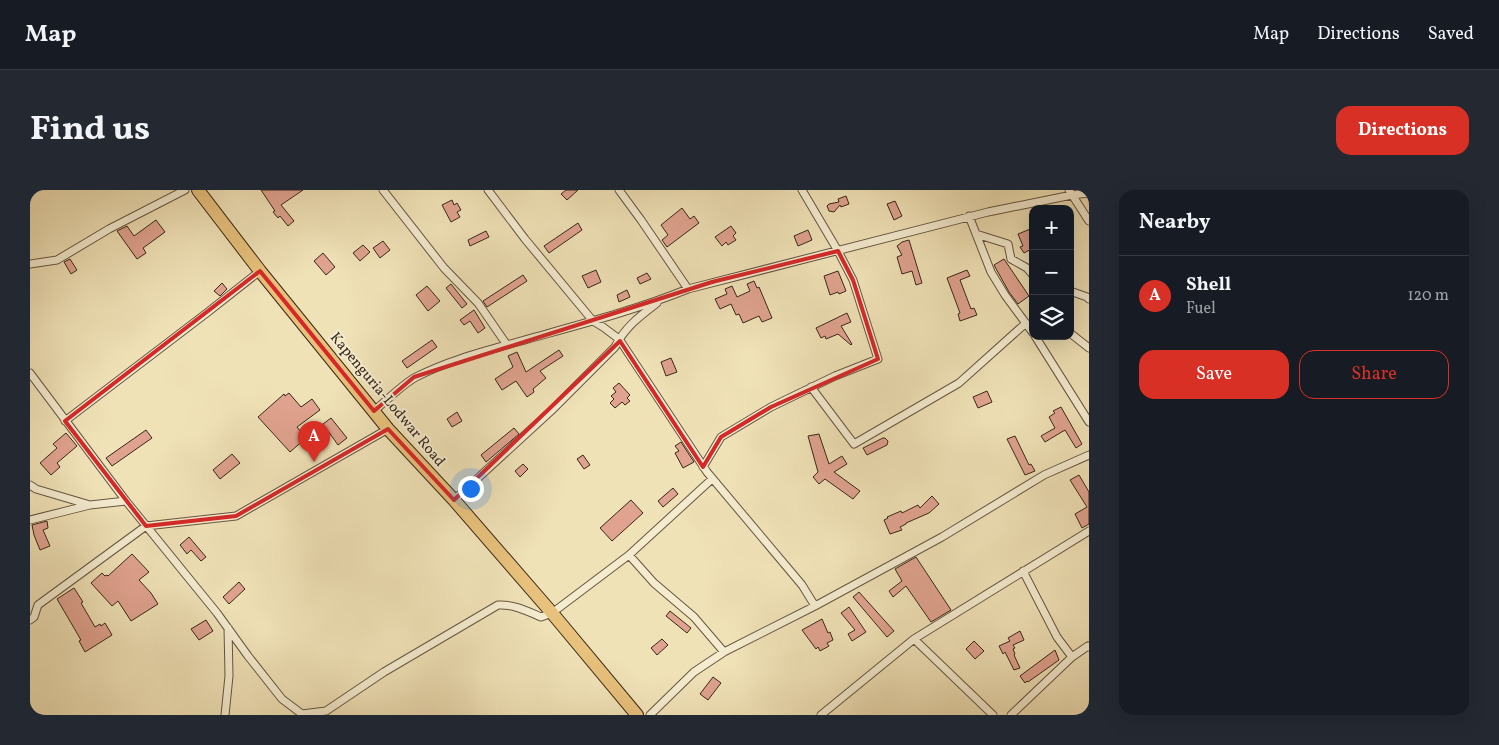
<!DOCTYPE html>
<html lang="en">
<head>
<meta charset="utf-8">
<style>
	:root { --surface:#171b24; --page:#242831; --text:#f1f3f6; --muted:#9ea1a6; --line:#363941; --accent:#d93025 }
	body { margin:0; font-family:Vollkorn,serif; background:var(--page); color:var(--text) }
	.controls { position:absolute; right:15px; top:15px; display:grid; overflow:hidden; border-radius:10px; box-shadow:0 5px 20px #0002 }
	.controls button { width:45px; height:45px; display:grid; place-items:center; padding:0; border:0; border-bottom:1px solid var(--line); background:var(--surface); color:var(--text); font:25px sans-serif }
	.you { position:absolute; left:440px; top:298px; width:18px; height:18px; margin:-12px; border:4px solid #fff; border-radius:50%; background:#1a73e8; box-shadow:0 0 0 8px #1a73e833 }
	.badge { display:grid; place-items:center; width:32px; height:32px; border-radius:50%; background:var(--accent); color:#fff; font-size:16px; font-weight:700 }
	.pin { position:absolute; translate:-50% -41px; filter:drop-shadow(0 1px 2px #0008) }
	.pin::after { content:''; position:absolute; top:26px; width:18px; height:15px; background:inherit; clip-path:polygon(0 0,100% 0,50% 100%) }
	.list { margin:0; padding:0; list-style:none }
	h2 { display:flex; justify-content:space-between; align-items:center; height:65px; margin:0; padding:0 20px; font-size:21px }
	h2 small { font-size:16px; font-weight:400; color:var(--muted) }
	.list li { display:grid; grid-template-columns:32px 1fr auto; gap:15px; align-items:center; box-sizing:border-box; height:80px; padding:0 20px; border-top:1px solid var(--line) }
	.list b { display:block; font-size:19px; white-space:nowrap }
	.list p { margin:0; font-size:16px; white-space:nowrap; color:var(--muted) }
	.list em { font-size:16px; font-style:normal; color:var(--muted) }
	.actions { display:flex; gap:10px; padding:15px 20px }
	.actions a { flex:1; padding:11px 0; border:1px solid var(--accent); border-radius:15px; text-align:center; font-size:18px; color:var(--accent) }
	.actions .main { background:var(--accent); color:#fff }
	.icon { flex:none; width:28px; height:28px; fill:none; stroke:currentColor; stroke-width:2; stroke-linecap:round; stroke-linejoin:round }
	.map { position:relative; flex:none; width:1059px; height:525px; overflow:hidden; border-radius:15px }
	header { display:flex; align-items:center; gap:30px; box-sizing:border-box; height:70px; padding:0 25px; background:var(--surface); border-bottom:1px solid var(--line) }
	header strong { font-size:24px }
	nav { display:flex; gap:28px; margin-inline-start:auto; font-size:18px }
	.intro { display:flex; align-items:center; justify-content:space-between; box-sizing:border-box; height:120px; padding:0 30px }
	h1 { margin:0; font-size:35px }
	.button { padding:12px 22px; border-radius:15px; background:var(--accent); color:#fff; font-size:18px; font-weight:700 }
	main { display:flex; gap:30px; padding:0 30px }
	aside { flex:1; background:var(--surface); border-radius:15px; box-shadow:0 5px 20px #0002 }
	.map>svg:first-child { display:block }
</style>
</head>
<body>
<header>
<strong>Map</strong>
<nav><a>Map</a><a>Directions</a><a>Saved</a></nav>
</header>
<div class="intro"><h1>Find us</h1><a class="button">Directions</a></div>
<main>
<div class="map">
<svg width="1059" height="525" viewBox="0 0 1059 525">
	<rect width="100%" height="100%" fill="#f0e2b7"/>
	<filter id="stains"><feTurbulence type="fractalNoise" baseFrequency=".004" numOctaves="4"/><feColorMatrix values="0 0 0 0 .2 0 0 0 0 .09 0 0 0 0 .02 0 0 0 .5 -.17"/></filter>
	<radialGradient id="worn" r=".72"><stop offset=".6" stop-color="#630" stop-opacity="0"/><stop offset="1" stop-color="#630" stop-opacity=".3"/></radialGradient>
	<path fill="#e0a38f" stroke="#38271a" d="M231,0H273L251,15L264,31L258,36L250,26L248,28L243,22L245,21Z
		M536,0H548L537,10L531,4Z
		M816,6L819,14L811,17L810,15L804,22L799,21L797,16L799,14L809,12L808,9Z
		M422,10L424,15L427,13L431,20L427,22L430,27L421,32L412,15Z
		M865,11L872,26L864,30L857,14Z
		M652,18L660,29L664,26L669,33L637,57L632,50L638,45L631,35Z
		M126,30L135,42L113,58L116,63L107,69L87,41L97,36L104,46Z
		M548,33L552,40L519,63L514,56Z
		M701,36L706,43L703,46L706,50L698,55L696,52L692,56L685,47Z
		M1003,38V58L994,63L990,57L993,56L988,44Z
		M778,40L782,50L768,56L764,46Z
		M456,41L459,47L440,56L438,50Z
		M879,50L892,93L886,95L882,81L872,84L867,67L872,65L867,56L872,52Z
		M353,51L360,60L350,68L343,58Z
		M333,55L340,62L330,71L323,63Z
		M293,63L305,77L296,85L284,71Z
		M40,69L47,80L41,84L34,72Z
		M974,69L999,106L988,114L979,102L964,75Z
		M566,80L571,92L558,98L552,86Z
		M937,80L940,86L930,90L941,119L944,118L947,125L930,131L928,124L930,123L917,88Z
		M808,81L816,101L809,104L808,102L800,105L794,86Z
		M617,83L621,89L610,94L607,88Z
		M493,85L497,91L457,117L453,111Z
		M724,91L727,98L729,97L742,128L732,132L729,126L713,133L709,124L706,125L701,114L690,119L685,109L697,104L695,99L702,96L707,107L720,101L717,94Z
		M192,93L197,99L190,106L184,101Z
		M421,94L437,114L432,118L416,98Z
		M397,96L410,111L398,121L386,105Z
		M597,100L600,107L589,112L587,105Z
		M444,120L455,138L448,143L440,131L434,135L430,130Z
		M817,123L821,132L811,136L822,154L821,155L808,144L796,149L795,146L791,148L786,138Z
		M402,150L407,157L377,178L372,171Z
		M529,160L533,166L510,181L516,188L503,199L504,202L497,207L486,191L472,200L465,189L483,177L478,166L487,162L496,182Z
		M641,168L647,182L636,186L631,172Z
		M589,193L600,205L597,208L600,211L595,215L592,212L585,218L580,213L584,209L581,206L586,202L583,198Z
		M957,201L962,212L948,218L943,207Z
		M259,203L271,217L282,209L290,220L267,237L276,248L260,262L228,227L254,204L255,206Z
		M1031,217L1052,254L1046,258L1035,240L1015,252L1011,246L1025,238L1019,227L1025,223L1023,221Z
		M427,222L432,231L422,237L417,229Z
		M301,228L317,248L308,255L293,234Z
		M484,238L489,244L456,272L451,265Z
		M116,240L122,248L82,276L76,268Z
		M36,243L47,256L27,273L30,277L21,285L10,273L27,258L23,254Z
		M789,244L799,274L812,266L817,274L804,282L830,301L823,309L795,289L789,294L783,287L788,282L778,246Z
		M985,246L999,275L1001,274L1005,281L995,285L977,249Z
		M853,248H855L858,251L857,255L837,265L833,258Z
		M651,252L664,272L653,278L645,263L649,261L645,256Z
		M202,264L210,273L190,289L183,280Z
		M553,265L560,275L554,279L547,269Z
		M493,274L498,279L490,287L485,281Z
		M1049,285L1059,302V334L1052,338L1045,324L1057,317L1040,290Z
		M643,298L648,304L633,317L628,311Z
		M902,306L909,314L899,323L876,333V334L870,337L872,340L860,344L854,330L858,328L857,327L871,321L872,323L888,315L890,318Z
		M601,310L613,323L582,351L570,338Z
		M17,331L18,338L13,340L20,356L10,360L4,345L2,335Z
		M159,347L176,367L171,371L161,360L157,364L150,355Z
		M102,364L119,382L109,390L121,403L128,414L101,431L88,411L82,416L61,393L72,383L75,386L77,385L78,386Z
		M886,367L921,420L901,432L876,396L863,407L859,401L872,391L865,379Z
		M209,392L215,399L199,414L193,407Z
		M44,398L53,412L51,413L65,437L70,434L71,436L75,433L82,445L55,462L49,451L51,450L27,409Z
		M829,402L864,441L857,447L823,407Z
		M819,417L836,442L822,451L818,444L825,440L811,423Z
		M640,421L661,438L657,443L636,426Z
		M792,429L798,443L800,442L803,450L797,453L799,456L790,461L788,457L786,459L772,440Z
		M176,430L183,441L169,450L161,439Z
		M990,441L994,450L983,455L985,458L983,459L985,464L984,465L990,478L984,480L975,462L973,464L969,456L980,451L978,448Z
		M632,449L638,455L627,465L621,458Z
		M944,451L954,461L945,469L936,459Z
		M1025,460L1029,470L998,492L997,491L995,493L990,486Z
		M683,487L691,493L678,510L670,504Z"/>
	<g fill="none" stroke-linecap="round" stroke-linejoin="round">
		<g stroke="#665641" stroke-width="9">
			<path id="street" d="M353,0L414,78L448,113L477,155
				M458,0L495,49L563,131L573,137L589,149L677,282L772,395L785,416
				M589,0L611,30L658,99
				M1039,0L1059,31
				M939,26L961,82L975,105L1003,143
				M946,44L978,54L981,69L997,78L1003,85
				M0,74L27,70L79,39L155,0
				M1040,101L1057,107L1059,109
				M1040,143L1059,158
				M1005,146L1059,232
				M0,183L96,311L187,423L218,466L252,509L272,524L296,521L354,482L468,415C483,414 497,421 511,427L522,423L599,365L682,289
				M781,197L824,254L929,193L996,133
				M344,221C355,212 374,193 386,187C421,169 460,160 498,149C552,134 606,120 658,99L958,22L1042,5L1059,3
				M35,231L178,122L230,81
				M673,277L691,247L741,217L805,186L848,169L823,90L808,61L772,0
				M0,295L6,299L60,315
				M424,310L521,221L585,157C595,137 610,126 627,113
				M0,330L60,315L96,311
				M599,365L624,393L664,427L694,462
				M0,430L4,427L8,415L116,336L206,326L358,239
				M884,449L963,525
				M1042,467L1058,456L1059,457
				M195,525L199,486L198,438
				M620,525L664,482L694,462L785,416L912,347L1014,285L1059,265
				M791,525L884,449L1059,341
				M981,525L1042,467L1027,447L993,381"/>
		</g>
		<g stroke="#38271a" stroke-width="14">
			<path id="highway" d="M168,0L230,81L358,239L424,310L522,423L607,525"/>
		</g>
		<use href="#street" stroke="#f5ecd0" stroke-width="7"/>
		<use href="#highway" stroke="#e8c17c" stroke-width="12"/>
	</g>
	<path fill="none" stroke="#d62828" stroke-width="4" stroke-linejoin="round" d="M808,61L823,90L848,169L741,217L691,247L673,277L590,151L424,310L358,239L206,326L116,336L35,231L230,81L344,221L384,187L682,92Z"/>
	<g text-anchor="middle" stroke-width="4" stroke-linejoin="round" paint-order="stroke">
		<g font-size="15" fill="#38271a" stroke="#f5ecd0">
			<text transform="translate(358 209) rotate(50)" y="5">Kapenguria-Lodwar Road</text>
		</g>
	</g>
	<rect width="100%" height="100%" filter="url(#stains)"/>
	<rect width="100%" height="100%" fill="url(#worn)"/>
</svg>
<div class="controls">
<button>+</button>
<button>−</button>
<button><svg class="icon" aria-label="layers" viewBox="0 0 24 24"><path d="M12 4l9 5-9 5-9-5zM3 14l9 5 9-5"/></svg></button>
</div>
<div class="you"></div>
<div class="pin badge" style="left:284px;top:272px">A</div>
</div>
<aside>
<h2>Nearby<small></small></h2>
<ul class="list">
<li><span class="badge">A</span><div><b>Shell</b><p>Fuel</p></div><em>120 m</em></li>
</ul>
<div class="actions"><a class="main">Save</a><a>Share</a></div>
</aside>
</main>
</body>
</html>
